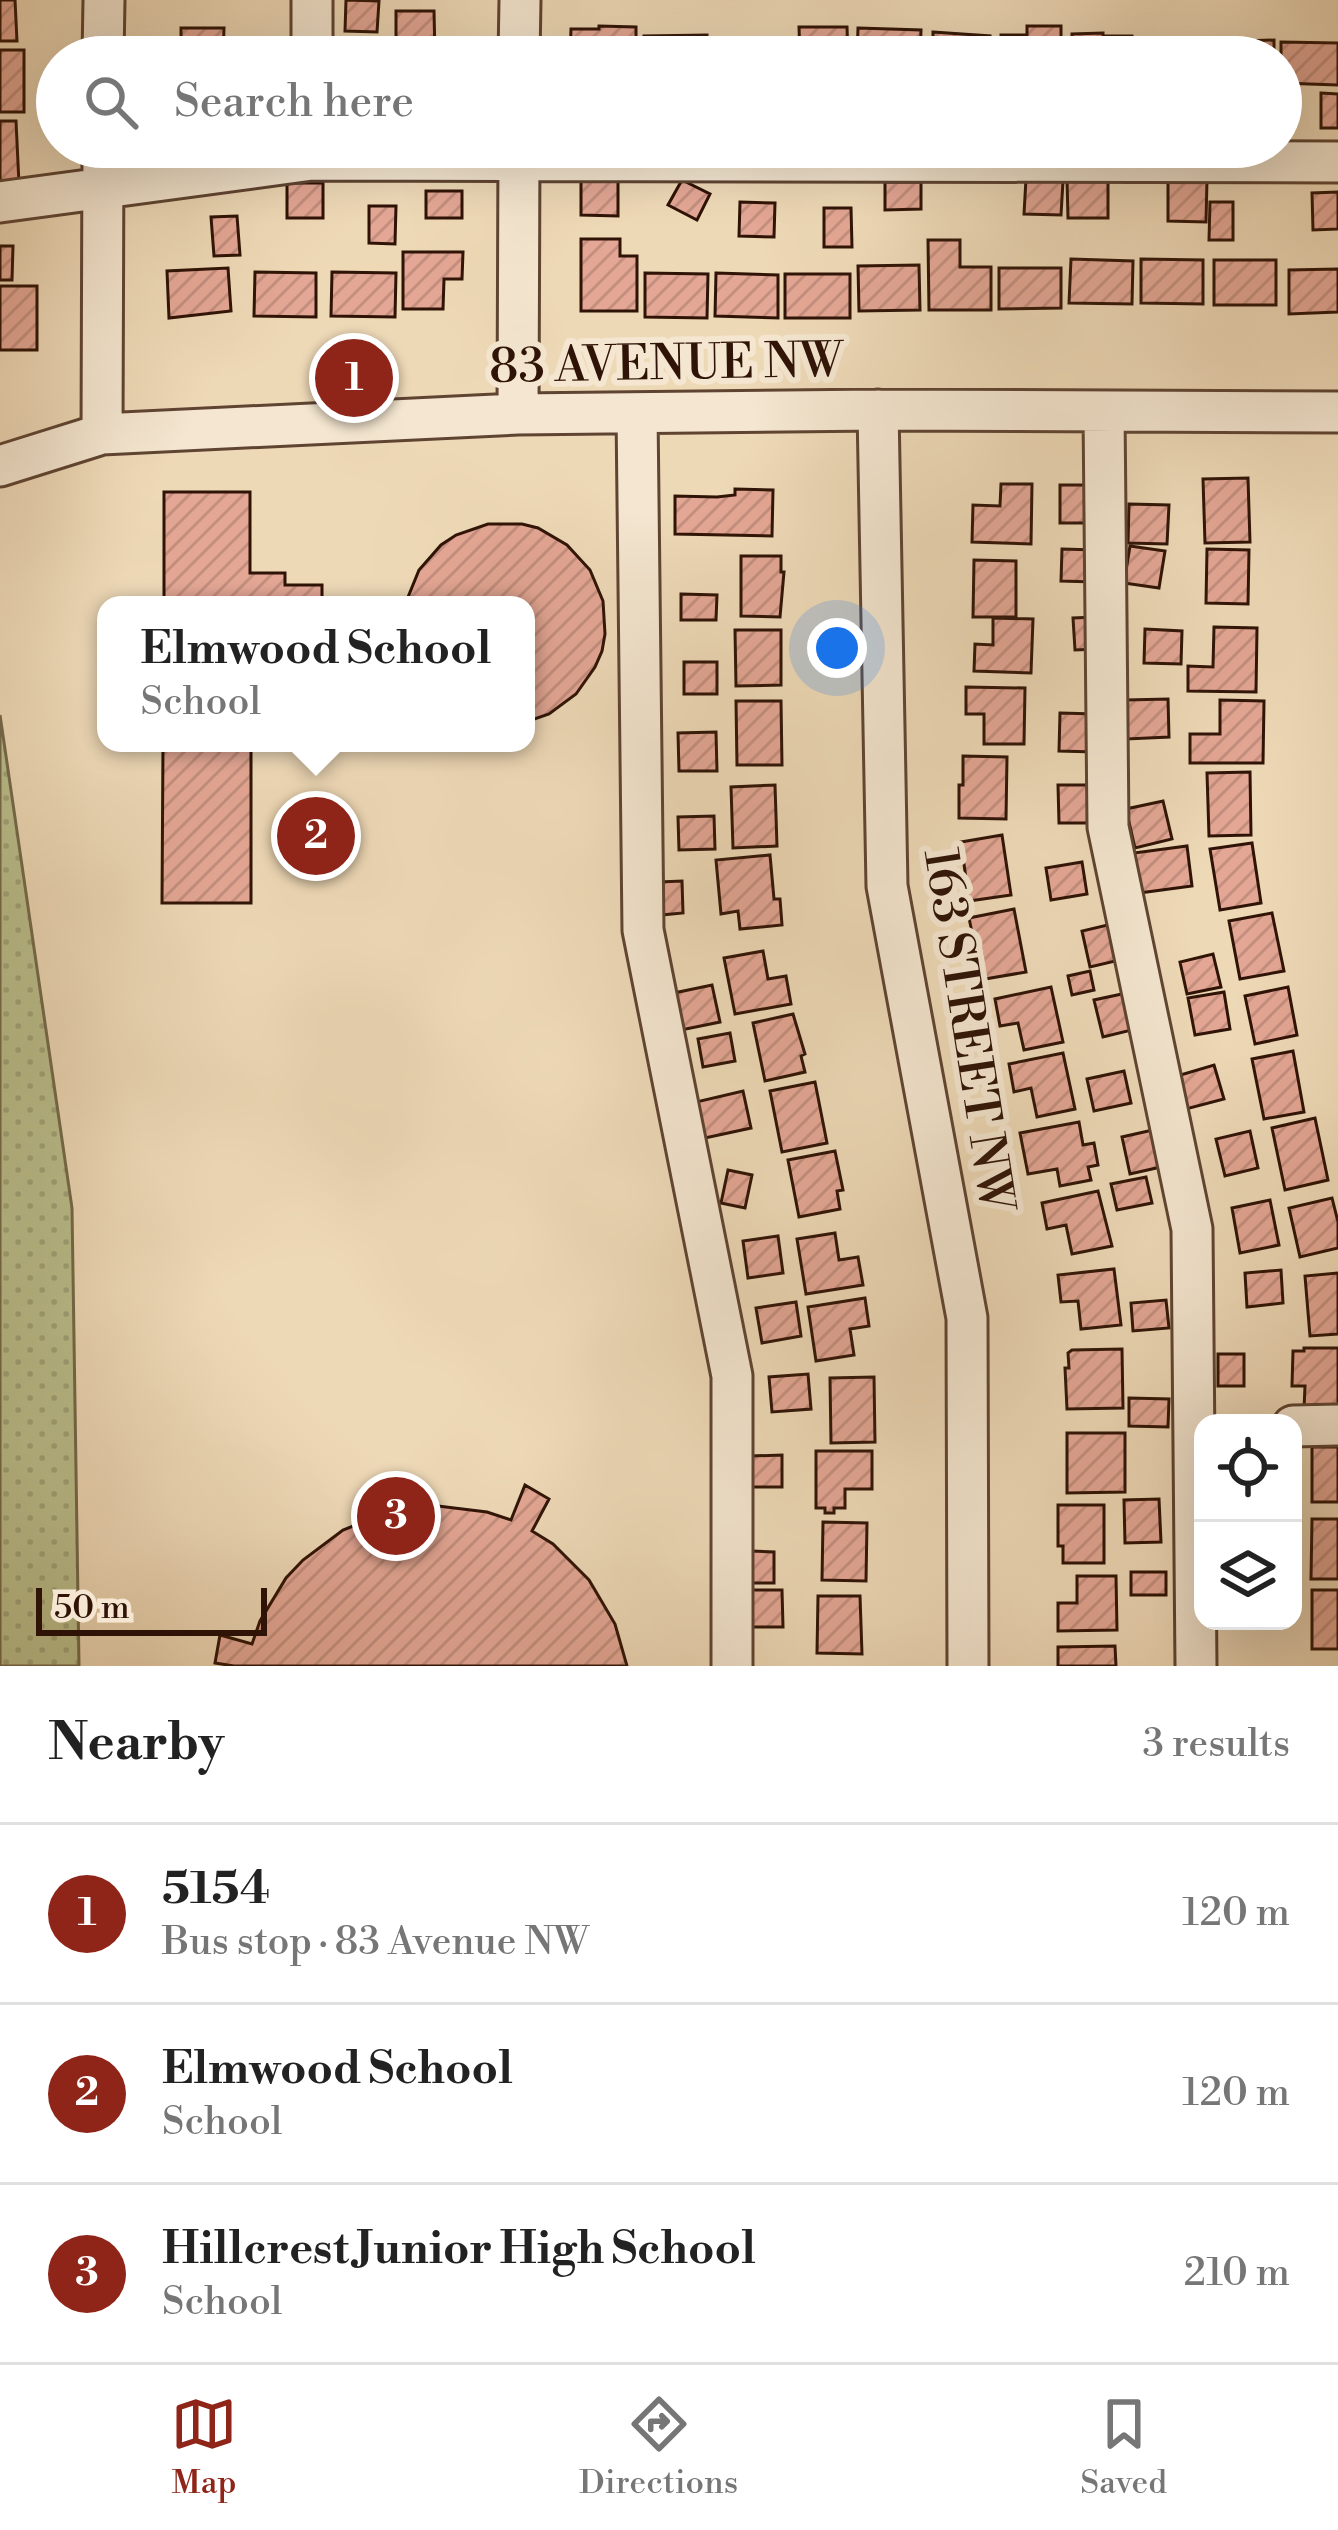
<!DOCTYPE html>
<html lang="en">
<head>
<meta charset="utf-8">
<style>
	:root { --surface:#fff; --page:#f6f6f6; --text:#222; --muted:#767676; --line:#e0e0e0; --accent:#8f2418 }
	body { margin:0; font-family:"Libre Bodoni",serif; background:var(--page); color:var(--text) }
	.controls { position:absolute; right:36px; bottom:36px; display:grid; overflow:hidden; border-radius:24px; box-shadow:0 12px 48px #0002 }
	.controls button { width:108px; height:108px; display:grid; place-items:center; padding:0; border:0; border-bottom:3px solid var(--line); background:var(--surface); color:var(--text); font:60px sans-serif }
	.scale { position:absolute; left:36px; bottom:30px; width:231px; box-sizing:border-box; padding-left:12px; border:6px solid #2f1306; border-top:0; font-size:33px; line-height:42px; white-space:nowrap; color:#2f1306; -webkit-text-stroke:9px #f4e6d0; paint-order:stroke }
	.you { position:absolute; left:837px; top:648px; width:42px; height:42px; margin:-30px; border:9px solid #fff; border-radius:50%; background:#1a73e8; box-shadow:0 0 0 18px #1a73e833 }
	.badge { display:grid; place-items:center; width:78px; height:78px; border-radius:50%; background:var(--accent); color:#fff; font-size:39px; font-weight:700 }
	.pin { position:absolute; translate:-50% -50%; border:6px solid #fff; box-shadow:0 3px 12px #0006 }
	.popup { position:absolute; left:97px; top:596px; width:438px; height:156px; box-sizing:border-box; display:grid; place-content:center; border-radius:24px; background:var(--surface); filter:drop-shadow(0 3px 9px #0005); font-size:39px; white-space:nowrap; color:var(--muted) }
	.popup b { font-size:45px; color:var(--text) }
	.popup::after { content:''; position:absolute; left:50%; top:100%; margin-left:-24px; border:24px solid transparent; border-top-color:var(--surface) }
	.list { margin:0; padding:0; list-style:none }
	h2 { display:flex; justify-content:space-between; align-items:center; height:156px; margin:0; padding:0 48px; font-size:51px }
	h2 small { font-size:39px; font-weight:400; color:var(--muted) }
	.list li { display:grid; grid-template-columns:78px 1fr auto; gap:36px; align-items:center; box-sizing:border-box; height:180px; padding:0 48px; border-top:3px solid var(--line) }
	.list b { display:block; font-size:45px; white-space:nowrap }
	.list p { margin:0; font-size:39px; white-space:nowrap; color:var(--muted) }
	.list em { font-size:39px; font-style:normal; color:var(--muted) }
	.icon { flex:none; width:66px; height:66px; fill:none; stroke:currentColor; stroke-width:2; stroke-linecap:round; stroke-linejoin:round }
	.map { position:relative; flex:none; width:1338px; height:1666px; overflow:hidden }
	.search { position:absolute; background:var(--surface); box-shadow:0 12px 48px #0002; left:36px; right:36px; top:36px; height:132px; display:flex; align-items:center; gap:30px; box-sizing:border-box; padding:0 42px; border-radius:66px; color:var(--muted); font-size:45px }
	.sheet { height:696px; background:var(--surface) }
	nav { display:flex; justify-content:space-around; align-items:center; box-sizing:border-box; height:168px; border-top:3px solid var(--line); background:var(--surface); font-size:33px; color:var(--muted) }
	nav a { display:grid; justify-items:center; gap:6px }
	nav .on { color:var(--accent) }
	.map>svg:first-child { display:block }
</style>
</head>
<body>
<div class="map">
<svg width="1338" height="1666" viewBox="0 0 1338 1666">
	<defs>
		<pattern id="grass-dots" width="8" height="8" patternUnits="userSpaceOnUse" patternTransform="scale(3)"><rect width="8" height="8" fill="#babf8d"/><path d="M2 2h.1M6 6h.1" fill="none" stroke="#a0a378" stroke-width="1.8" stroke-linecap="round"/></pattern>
		<pattern id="building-hatch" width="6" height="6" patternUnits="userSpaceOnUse" patternTransform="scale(3)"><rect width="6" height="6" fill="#e4a795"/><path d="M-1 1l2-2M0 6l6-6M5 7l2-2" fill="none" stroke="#c48f7f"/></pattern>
	</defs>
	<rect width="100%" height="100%" fill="#eed9b7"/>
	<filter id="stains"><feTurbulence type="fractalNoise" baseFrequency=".00167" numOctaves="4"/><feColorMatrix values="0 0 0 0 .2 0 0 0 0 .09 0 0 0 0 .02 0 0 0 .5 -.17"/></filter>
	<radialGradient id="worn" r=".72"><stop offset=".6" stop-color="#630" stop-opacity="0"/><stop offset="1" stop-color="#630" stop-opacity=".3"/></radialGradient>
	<path fill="url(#grass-dots)" stroke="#74694a" stroke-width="3" d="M0,715L72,1208L79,1666H0Z"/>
	<path fill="url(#building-hatch)" stroke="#2f1306" stroke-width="3" d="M0,0H15L17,41H0Z
		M346,0L379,1L377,32L345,31Z
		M396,11H434L435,57H396Z
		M599,26L636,27V57H570L571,29H599Z
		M1027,26H1061V57H1001V35H1027Z
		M799,27H847L848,57H800Z
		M181,28H224L223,57H181Z
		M858,28L921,30L920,57H857Z
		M933,32L990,36L989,57H933Z
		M1103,33V36H1132V57H1072V34Z
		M707,35L708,57H645L644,36Z
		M722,40L778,42L777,57H722Z
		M1274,40V57H1212L1211,42Z
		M1169,41H1205L1204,57H1143V42Z
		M1281,42L1338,43V85L1281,83Z
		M0,50H24V112H0Z
		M1321,93L1338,94V128H1321Z
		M0,121H16L19,184H0Z
		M173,147H222V157L173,156Z
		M581,177H618V216L581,215Z
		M1168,178L1207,179L1206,222L1168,221Z
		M1026,179L1063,181L1061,215L1024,214Z
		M1067,179H1108V218H1068Z
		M682,180L710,194L697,220L668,205Z
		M885,182H921V209L885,210Z
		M287,183H323V218H287Z
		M426,191H462V218H426Z
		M1338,192V229L1313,230L1312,193Z
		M740,202L775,203L774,237L739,236Z
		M1210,202H1233V240H1209Z
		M369,206H396L395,244L369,243Z
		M824,208H851L852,247H824Z
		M237,216L240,255L214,256L211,217Z
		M581,239H620V256H637V311H581Z
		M928,240H960V267H991V310H929Z
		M0,246H13L12,280H0Z
		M403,252H463L462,279H444L443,309H403Z
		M1071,259L1133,261L1132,304L1069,303Z
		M1141,259L1203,260V304L1141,303Z
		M1214,260H1276V305H1214Z
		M919,265L920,310L859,311L858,266Z
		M228,268L231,311L169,318L167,271Z
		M999,268H1061V308L999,309Z
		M1338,269V312L1289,314V270Z
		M255,272L316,273V317L254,316Z
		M332,272L396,273L395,317L331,316Z
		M645,273L708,274L707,318L645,317Z
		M716,273L778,275V318L715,316Z
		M785,274H850V318H785Z
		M0,286H37V350H0Z
		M1248,478L1250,542L1205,543L1203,479Z
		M1001,484H1032L1031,544L972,542L973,505L1000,506Z
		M1060,485H1096V523H1060Z
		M735,489L773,490L772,536L675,534V496L717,497L735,495Z
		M164,492H250V573H285V585H322V601L406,602L419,570L441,545L456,535L488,524H522L538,528L567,545L590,570L603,601L605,634L602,651L595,667L576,694L549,714L526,722V605H164Z
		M1129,504L1169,505L1167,544L1128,543Z
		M1130,546L1165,551L1159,588L1124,583Z
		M1062,549L1095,550L1094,582L1061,581Z
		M1207,549L1249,550L1248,604L1206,603Z
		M741,556H781V572H784L780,617L741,616Z
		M974,560L1016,561V617H973Z
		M681,594L717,595L716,620H681Z
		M1096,617L1098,649L1075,650L1073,618Z
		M993,618L1033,619L1031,673L974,671L975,644L993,645Z
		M1214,627L1257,628L1256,692L1188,691V666L1213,667Z
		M1145,629L1182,631L1181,664L1144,663Z
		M735,630H781V685L736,686Z
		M684,662H717V694H684Z
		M966,687L1025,688L1024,744H984V714H966Z
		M1168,699L1169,737L1127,739L1126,700Z
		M1220,700L1264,701L1263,763H1190V734H1220Z
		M736,701H781L782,765H737Z
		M1060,713L1095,714V752L1059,751Z
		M716,732L717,771H679L678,733Z
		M163,743H251V903H162Z
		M963,756L1007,757L1006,819L959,818V785H963Z
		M1250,772L1251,835L1209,836L1207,773Z
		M775,785L777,846L733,848L731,787Z
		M1058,785H1094V823H1059Z
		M1163,801L1172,839L1135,848L1126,809Z
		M714,816L715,849L679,850L678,817Z
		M1002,835L1011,895L969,901L961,842Z
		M1252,843L1261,903L1220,910L1210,849Z
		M1187,846L1192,886L1139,893L1134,853Z
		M770,855L774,899H780L782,925L740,929L738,911L721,914L716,860Z
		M1082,862L1087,894L1051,900L1046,868Z
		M682,881L683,913L661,915L659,882Z
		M1014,909L1026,972L985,979L982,961H978L969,918Z
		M1272,913L1284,971L1240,979L1229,921Z
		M1116,923L1124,959L1090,967L1082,931Z
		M763,951L768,979L786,976L791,1004L735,1014L724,958Z
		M1213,954L1221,987L1187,994L1180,962Z
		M1090,971L1094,990L1072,995L1068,976Z
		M712,985L720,1022L681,1030L674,993Z
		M1051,987L1063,1042L1024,1050L1018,1023L1000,1026L995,999Z
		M1288,987L1297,1035L1255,1044L1245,996Z
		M1131,992L1140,1028L1103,1037L1094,1000Z
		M1224,992L1230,1029L1195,1035L1188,998Z
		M793,1014L805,1054L801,1056L805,1072L765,1081L753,1023Z
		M730,1033L735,1061L703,1067L698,1039Z
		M1293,1051L1304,1112L1264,1119L1252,1059Z
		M1063,1053L1075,1109L1037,1117L1031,1088L1014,1092L1009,1064Z
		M1214,1065L1224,1099L1186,1109L1177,1076Z
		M1124,1071L1131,1103L1094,1111L1087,1079Z
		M815,1082L827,1143L782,1152L770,1091Z
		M743,1091L751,1128L705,1138L696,1102Z
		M1315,1118L1328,1180L1285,1190L1272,1128Z
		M1079,1122L1083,1145L1094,1143L1098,1165L1088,1167L1091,1180L1060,1186L1057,1169L1028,1174L1020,1133Z
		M1157,1129L1165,1166L1130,1174L1122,1137Z
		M1250,1131L1258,1168L1225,1176L1216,1139Z
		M835,1151L843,1190L837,1191L840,1209L799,1217L788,1160Z
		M728,1170L752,1175L745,1208L721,1203Z
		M1146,1177L1152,1203L1117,1210L1111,1184Z
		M1098,1191L1112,1246L1072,1254L1066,1225L1047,1229L1042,1203Z
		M1332,1198L1338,1222V1248L1300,1257L1289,1208Z
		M1270,1200L1279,1245L1240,1253L1232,1208Z
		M835,1233L839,1260L858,1257L863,1285L806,1294L797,1239Z
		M778,1236L783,1273L748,1278L743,1241Z
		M1114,1269L1121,1325L1081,1329L1078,1301L1061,1302L1058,1275Z
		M1281,1270L1283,1303L1247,1307L1245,1273Z
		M1338,1273V1334L1310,1336L1305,1276Z
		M865,1298L869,1326L850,1329L854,1355L816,1361L808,1307Z
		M1166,1300L1169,1328L1133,1331L1131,1303Z
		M796,1302L801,1336L762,1343L756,1308Z
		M1304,1348H1338V1409H1304L1305,1386H1292L1293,1351H1304Z
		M1122,1349L1123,1408L1067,1409L1065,1368H1069L1068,1353L1072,1350Z
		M1218,1354H1244V1386H1218Z
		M808,1374L811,1409L772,1412L769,1377Z
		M874,1377L875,1442L831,1443L830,1378Z
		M1129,1398L1169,1399L1168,1427L1129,1426Z
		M1067,1433H1125V1492L1067,1493Z
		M1312,1447H1338V1502H1312Z
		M816,1451H872V1489H845V1508H834V1513H825V1508H816Z
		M782,1455V1487H751V1456Z
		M525,1485L549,1499L532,1531L553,1544L589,1580L615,1624L627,1666H234L215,1663L220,1635L252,1644L260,1621L286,1578L303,1560L343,1530L389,1512L438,1506L487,1512L511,1520Z
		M1159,1499L1161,1542L1125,1543L1124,1500Z
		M1058,1505H1104V1563H1063V1546H1058Z
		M1312,1519H1338V1579H1311Z
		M823,1522L867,1523L866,1581L822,1580Z
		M751,1551L774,1552V1583H751Z
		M1131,1572H1166V1595H1131Z
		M1077,1576H1116L1117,1630L1058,1631V1603H1077Z
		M751,1590H782L783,1627H751Z
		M1312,1590H1338V1649H1312Z
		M818,1596H860L862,1654L817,1653Z
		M1115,1646L1116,1666H1058V1647Z"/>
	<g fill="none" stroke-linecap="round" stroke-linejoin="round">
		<g stroke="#5f4432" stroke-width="45">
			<path id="minor" d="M312,0V57
				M103,57L104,0
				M519,57L520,0
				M0,202L312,160L1338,162
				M878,410L887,886L967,1318L968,1666
				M1104,411L1108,827L1192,1229L1196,1666
				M637,413L643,930L732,1376V1666
				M518,414L519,147
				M102,434L103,147
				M0,466L102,434L518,414L878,410L1338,412
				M1293,1426L1338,1425"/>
		</g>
		<use href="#minor" stroke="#f4e6d0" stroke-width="39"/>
	</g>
	<g text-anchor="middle" stroke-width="12" stroke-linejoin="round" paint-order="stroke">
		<g font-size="48" fill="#2f1306" stroke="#f4e6d0">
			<text transform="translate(666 362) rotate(-1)" y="17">83 AVENUE NW</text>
			<text transform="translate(970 1030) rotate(81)" y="17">163 STREET NW</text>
		</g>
	</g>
	<rect width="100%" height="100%" filter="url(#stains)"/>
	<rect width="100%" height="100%" fill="url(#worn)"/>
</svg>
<div class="controls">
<button><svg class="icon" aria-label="locate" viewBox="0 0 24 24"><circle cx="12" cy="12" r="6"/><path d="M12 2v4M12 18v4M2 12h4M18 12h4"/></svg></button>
<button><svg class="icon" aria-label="layers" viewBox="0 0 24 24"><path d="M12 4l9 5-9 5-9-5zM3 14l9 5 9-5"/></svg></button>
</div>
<div class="scale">50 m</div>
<div class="you"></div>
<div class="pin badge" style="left:354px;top:378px">1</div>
<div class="pin badge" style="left:316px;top:836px">2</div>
<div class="popup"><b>Elmwood School</b>School</div>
<div class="pin badge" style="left:396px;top:1516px">3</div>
<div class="search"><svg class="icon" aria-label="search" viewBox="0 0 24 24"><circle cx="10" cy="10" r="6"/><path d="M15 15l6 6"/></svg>Search here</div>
</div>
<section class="sheet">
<h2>Nearby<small>3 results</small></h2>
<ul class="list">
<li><span class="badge">1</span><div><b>5154</b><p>Bus stop · 83 Avenue NW</p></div><em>120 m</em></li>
<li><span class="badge">2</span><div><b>Elmwood School</b><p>School</p></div><em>120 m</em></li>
<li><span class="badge">3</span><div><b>Hillcrest Junior High School</b><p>School</p></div><em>210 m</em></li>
</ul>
</section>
<nav>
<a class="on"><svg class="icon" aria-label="map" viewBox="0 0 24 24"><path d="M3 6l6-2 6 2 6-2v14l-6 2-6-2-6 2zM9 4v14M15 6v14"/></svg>Map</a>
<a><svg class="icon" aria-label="directions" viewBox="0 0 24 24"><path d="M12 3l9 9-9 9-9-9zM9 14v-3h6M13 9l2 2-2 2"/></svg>Directions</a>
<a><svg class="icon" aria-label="saved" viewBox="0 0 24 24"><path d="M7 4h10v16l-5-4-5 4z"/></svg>Saved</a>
</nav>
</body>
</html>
